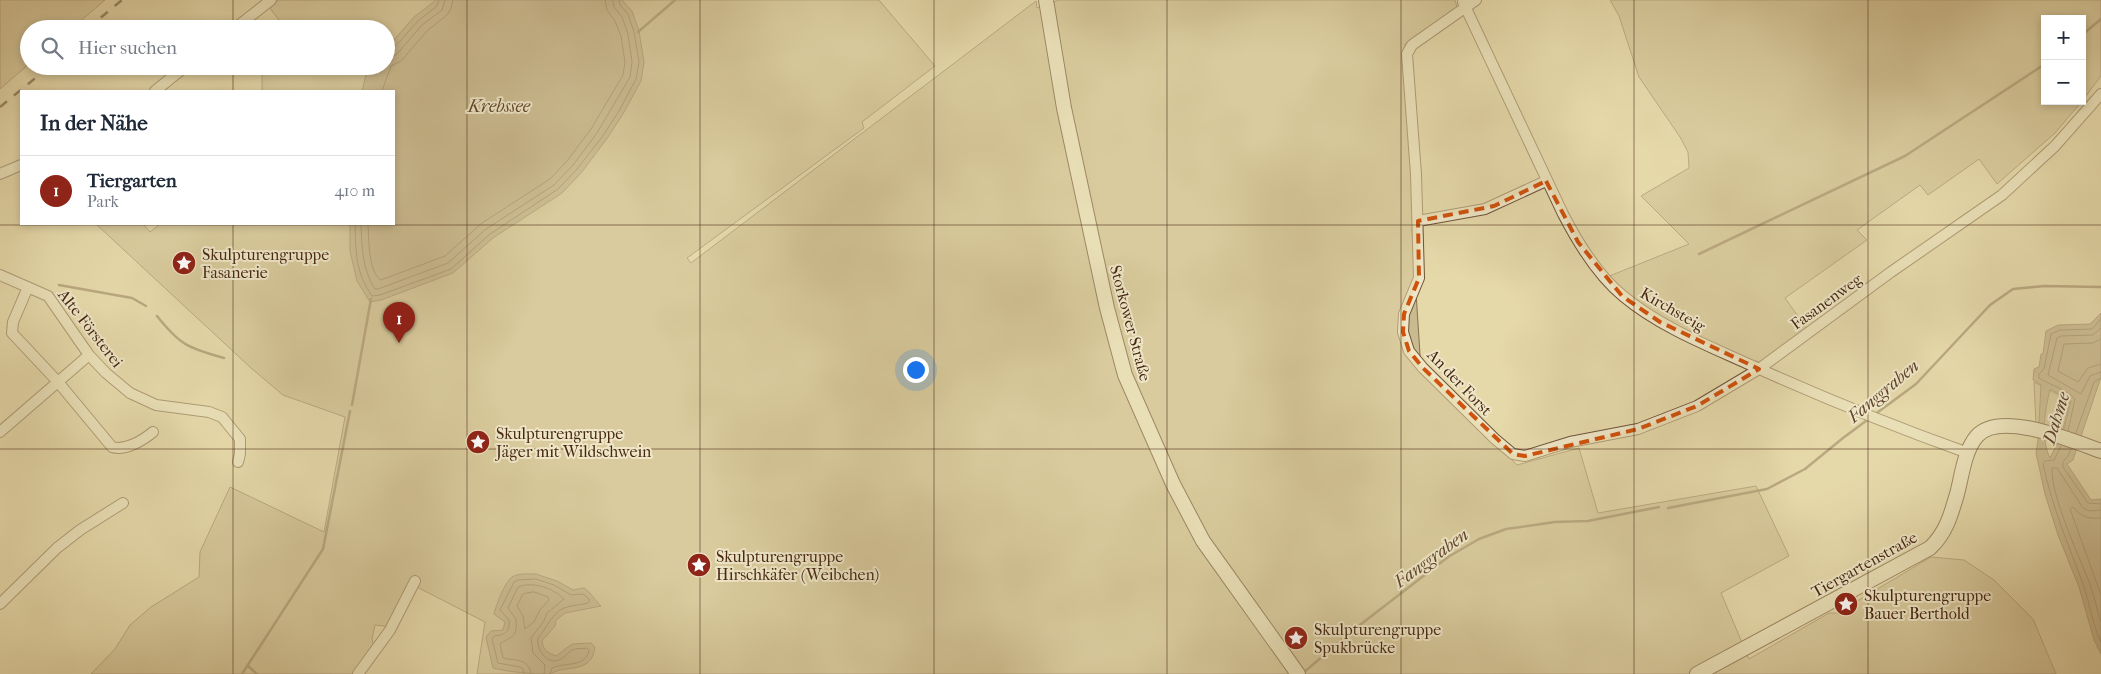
<!DOCTYPE html>
<html lang="de">
<head>
<meta charset="utf-8">
<style>
	:root { --surface:#fff; --page:#f6f6f7; --text:#1f2937; --muted:#747a83; --line:#e0e1e3; --accent:#8f2418 }
	body { margin:0; font-family:"IM FELL French Canon",serif; background:var(--page); color:var(--text) }
	.controls { position:absolute; right:15px; top:15px; display:grid; overflow:hidden; border-radius:0px; box-shadow:0 2px 8px #0003 }
	.controls button { width:45px; height:45px; display:grid; place-items:center; padding:0; border:0; border-bottom:1px solid var(--line); background:var(--surface); color:var(--text); font:25px sans-serif }
	.you { position:absolute; left:915px; top:369px; width:18px; height:18px; margin:-12px; border:4px solid #fff; border-radius:50%; background:#1a73e8; box-shadow:0 0 0 8px #1a73e833 }
	.badge { display:grid; place-items:center; width:32px; height:32px; border-radius:50%; background:var(--accent); color:#fff; font-size:16px; font-weight:700 }
	.pin { position:absolute; translate:-50% -41px; filter:drop-shadow(0 1px 2px #0008) }
	.pin::after { content:''; position:absolute; top:26px; width:18px; height:15px; background:inherit; clip-path:polygon(0 0,100% 0,50% 100%) }
	.list { margin:0; padding:0; list-style:none }
	h2 { display:flex; justify-content:space-between; align-items:center; height:65px; margin:0; padding:0 20px; font-size:21px }
	h2 small { font-size:16px; font-weight:400; color:var(--muted) }
	.list li { display:grid; grid-template-columns:32px 1fr auto; gap:15px; align-items:center; box-sizing:border-box; height:70px; padding:0 20px; border-top:1px solid var(--line) }
	.list b { display:block; font-size:19px; white-space:nowrap }
	.list p { margin:0; font-size:16px; white-space:nowrap; color:var(--muted) }
	.list em { font-size:16px; font-style:normal; color:var(--muted) }
	.icon { flex:none; width:28px; height:28px; fill:none; stroke:currentColor; stroke-width:2; stroke-linecap:round; stroke-linejoin:round }
	.map { position:relative; flex:none; width:2101px; height:674px; overflow:hidden }
	.search { position:absolute; background:var(--surface); box-shadow:0 2px 8px #0003; left:20px; top:20px; width:375px; height:55px; display:flex; align-items:center; gap:12px; box-sizing:border-box; padding:0 18px; border-radius:28px; color:var(--muted); font-size:19px }
	.panel { position:absolute; background:var(--surface); box-shadow:0 2px 8px #0003; left:20px; top:90px; width:375px; height:135px; border-radius:0px }
	.map>svg:first-child { display:block }
</style>
</head>
<body>
<div class="map">
<svg width="2101" height="674" viewBox="0 0 2101 674">
	<rect width="100%" height="100%" fill="#e5d8a9"/>
	<filter id="stains"><feTurbulence type="fractalNoise" baseFrequency=".004" numOctaves="4"/><feColorMatrix values="0 0 0 0 .2 0 0 0 0 .09 0 0 0 0 .02 0 0 0 .5 -.17"/></filter>
	<radialGradient id="worn" r=".72"><stop offset=".6" stop-color="#630" stop-opacity="0"/><stop offset="1" stop-color="#630" stop-opacity=".3"/></radialGradient>
	<path fill="#caba8f" stroke="#887050" d="M0,0H105L71,29H29V64L0,89Z
		M278,0H879L935,66L862,122L864,128L687,258L691,263L1036,1L1037,8L1059,0H1455L1457,7L1405,44L1415,199L1412,230L1421,370L1517,465L1579,448L1598,513L1756,486L1789,556L1721,593L1749,659L1829,613H1837L1931,557L1964,560L1994,580L2033,619L2056,674H477L485,622L415,586L392,627L375,625L372,639L374,647L355,674H91L115,649L130,625L151,607L199,577L200,552L230,487L324,532L345,417L283,395L251,368L96,224H143L150,232L160,224H394V91H262V72L268,66H386V29H286L269,7Z
		M1610,0H2101V76L2082,101V19H2045V101H2082L2055,133L1997,184L1979,159L1928,195L1920,185L1857,230L1867,240L1785,298L1807,329L1760,362L1750,360L1684,331L1653,314L1607,277L1689,244L1641,196L1689,168L1688,152L1680,137L1639,77L1619,16Z
		M2034,382L2070,401L2063,429L2036,424Z"/>
	<path fill="#af9c76" stroke="#856d4e" fill-rule="evenodd" d="M436,0H622L632,11L639,31L644,62L641,81L623,114L606,140L581,173L562,193L493,238L453,273L381,300L370,302L357,281L350,251V224H394V91H362L366,75L373,66H386V49L414,17Z
		M2101,313V377L2073,460L2067,464L2091,500L2101,499V654L2094,640L2079,587L2058,535L2045,494L2036,453L2038,440L2041,385L2033,380L2034,369L2039,367L2041,354H2043L2046,331L2058,325L2090,324ZM2050,389L2071,401L2064,429L2050,458C2040,437 2045,411 2050,389Z
		M536,574L557,581L573,590L584,588C592,593 594,600 601,606L565,613L556,620L555,626L542,641C543,650 548,653 556,656L572,644L591,643L595,647C592,669 577,667 560,670C556,671 552,673 548,674C533,674 508,672 493,668L486,637L491,631L503,630L505,622L494,614C496,605 505,582 512,577C518,573 528,574 536,574Z"/>
	<g fill="none" stroke-linecap="round" stroke-linejoin="round">
		<path stroke="#7a6244" stroke-width="1" d="M386,52L392,50L418,21L437,6L439,0
			M386,58L396,55L422,25L442,10L445,0
			M382,91L391,66L401,61L427,31L447,15L451,9L453,0
			M355,224C356,253 355,271 372,296L380,295L451,269L490,234L558,189L577,169L602,137L619,111L636,79L639,62L634,32L628,14L620,5L619,0
			M361,224C362,247 362,269 375,289H378L448,263L486,229L554,185L573,165L597,133L630,77L632,62L628,34L622,17L614,7L613,0
			M368,224C369,238 368,272 381,280L445,256L482,223L550,179L567,161L591,129L623,75L625,62L621,36L615,21L607,10L605,0
			M2101,328L2093,335L2061,336L2057,338L2048,375L2081,394L2090,376L2101,372
			M2101,339L2093,343L2064,344L2058,371L2078,382L2088,368L2101,364
			M2068,431L2075,399C2066,389 2050,385 2039,378V374L2044,369L2051,334L2060,330L2092,329L2101,319
			M2076,433L2094,382L2101,378
			M2061,446L2054,460L2045,461L2043,464C2052,506 2068,544 2083,584C2090,603 2092,624 2101,642
			M2071,449L2068,456L2063,462V467L2088,503L2101,504
			M2101,510L2090,511L2083,508L2057,468H2052C2051,497 2078,553 2089,582C2094,595 2097,609 2101,622
			M2101,518C2089,519 2081,517 2073,507L2070,509L2101,595
			M534,592L548,597L549,600L540,610L534,622L525,629L523,616L517,606L523,594Z
			M524,674L523,669L520,667L498,663L492,639L494,636C506,635 510,632 509,620L500,610L514,582L518,580L536,579L554,585L571,595L583,594L590,600L588,603C581,605 571,605 564,608C553,612 546,629 538,638C536,648 546,665 559,660C565,658 569,650 575,649C579,648 583,649 587,648L589,650C586,668 564,662 552,668L550,674
			M531,674C529,658 515,661 503,658L500,644C511,636 518,638 516,619L508,608L518,587C533,581 553,588 564,599L547,613L544,621L531,638L533,653L545,665L544,674"/>
		<path stroke="#856d4e" stroke-width="2.5" d="M638,32L675,0
			M2082,35L2101,19
			M1699,254L1905,156L2045,64
			M59,285L132,298L146,306
			M157,316C180,345 188,348 224,358
			M352,405L371,299
			M1874,415L1916,384L1990,305L2013,289L2044,286L2101,287
			M1668,508L1767,489L1805,469L1843,438L1870,418
			M248,666L257,674
			M1303,673L1356,628L1448,557L1479,539L1506,529L1555,522L1588,521L1659,507
			M242,674L323,549L350,411"/>
		<g stroke="#6e5338" stroke-width="12">
			<path id="street" d="M1476,0L1412,45L1407,54L1416,174L1419,278L1404,314L1403,332L1409,351L1423,368L1495,439L1513,454L1525,456L1570,442L1638,429L1697,406L1759,369L1891,272L2002,195L2055,146L2101,94
				M1463,2L1563,214C1578,243 1597,275 1623,296C1659,326 1704,344 1746,363C1819,396 1892,426 1968,453
				M234,29L271,0
				M155,91L186,66
				M0,174L21,165
				M1418,221L1485,209L1546,181
				M0,275L48,296L89,355L106,373L130,393L156,405L209,412L222,417L240,439V454L238,462
				M28,287L13,322L12,333L58,382L112,447C125,451 142,441 153,432
				M0,432L89,355
				M0,604L57,548L80,530L123,503
				M358,674L390,630L415,581"/>
		</g>
		<g stroke="#462712" stroke-width="16">
			<path id="secondary" d="M1046,0L1064,108L1107,308L1125,375L1173,484L1203,541L1298,674
				M1697,674L1930,548C1946,533 1951,515 1957,494C1962,476 1964,451 1977,436C2000,410 2073,441 2101,451"/>
		</g>
		<use href="#street" stroke="#eee6c7" stroke-width="10"/>
		<use href="#secondary" stroke="#eee6c7" stroke-width="14"/>
		<path stroke="#462712" stroke-width="2.5" stroke-dasharray="9 9" stroke-linecap="butt" d="M87,29L122,0
			M0,107L50,66"/>
	</g>
	<path d="M0 0H2101V674H0ZM1546,181L1578,242L1622,296L1660,322L1759,369L1697,406L1638,429L1525,456L1513,454L1423,368L1409,351L1403,332L1404,314L1419,278L1418,221L1494,206Z" fill="#e5d8a9" fill-opacity=".55" fill-rule="evenodd"/>
	<path fill="none" stroke="#d0520d" stroke-width="4" stroke-dasharray="10 6" stroke-linejoin="round" d="M1546,181L1578,242L1622,296L1660,322L1759,369L1697,406L1638,429L1525,456L1513,454L1423,368L1409,351L1403,332L1404,314L1419,278L1418,221L1494,206Z"/>
	<path fill="none" stroke="#462712" stroke-width="1" stroke-opacity="0.55" d="M233,0V29M467,0V674M700,0V674M934,0V674M1167,0V674M1401,0V674M1634,0V674M1868,0V674M233,66V91M233,224V674M0,225H2101M0,449H2101"/>
	<defs>
		<g id="sight-disc" transform="scale(1.25)"><circle r="9.5" fill="#8f2418" stroke="#eee6c7"/><path d="M0-6L1.8-2.2L6-1.7L2.9 1.2L3.7 5.4L0 3.3L-3.7 5.4L-2.9 1.2L-6-1.7L-1.8-2.2Z" fill="#fff"/></g>
	</defs>
	<g fill-rule="evenodd">
		<use href="#sight-disc" x="184" y="263"/>
		<use href="#sight-disc" x="478" y="442"/>
		<use href="#sight-disc" x="699" y="565"/>
		<use href="#sight-disc" x="1846" y="604"/>
		<use href="#sight-disc" x="1296" y="638"/>
	</g>
	<g text-anchor="middle" stroke-width="4" stroke-linejoin="round" paint-order="stroke">
		<g font-size="16" fill="#462712" stroke="#eee6c7" text-anchor="start">
			<text x="202" y="260">Skulpturengruppe<tspan x="202" dy="18">Fasanerie</tspan></text>
			<text x="496" y="439">Skulpturengruppe<tspan x="496" dy="18">Jäger mit Wildschwein</tspan></text>
			<text x="716" y="562">Skulpturengruppe<tspan x="716" dy="18">Hirschkäfer (Weibchen)</tspan></text>
			<text x="1864" y="601">Skulpturengruppe<tspan x="1864" dy="18">Bauer Berthold</tspan></text>
			<text x="1314" y="635">Skulpturengruppe<tspan x="1314" dy="18">Spukbrücke</tspan></text>
		</g>
		<g font-size="16" fill="#462712" stroke="#eee6c7">
			<text transform="translate(1826 301) rotate(-36)" y="6">Fasanenweg</text>
			<text transform="translate(1673 309) rotate(30)" y="6">Kirchsteig</text>
			<text transform="translate(1131 323) rotate(75)" y="6">Storkower Straße</text>
			<text transform="translate(91 328) rotate(52)" y="6">Alte Försterei</text>
			<text transform="translate(1460 382) rotate(46)" y="6">An der Forst</text>
			<text transform="translate(1864 564) rotate(-29)" y="6">Tiergartenstraße</text>
		</g>
		<g font-size="18" font-style="italic" fill="#60442b" stroke="#eee6c7">
			<text x="499" y="112">Krebssee</text>
			<text transform="translate(1883 391) rotate(-40)" y="6">Fanggraben</text>
			<text transform="translate(2056 418) rotate(-73)" y="6">Dahme</text>
			<text transform="translate(1431 558) rotate(-36)" y="6">Fanggraben</text>
		</g>
	</g>
	<rect width="100%" height="100%" filter="url(#stains)"/>
	<rect width="100%" height="100%" fill="url(#worn)"/>
</svg>
<div class="controls">
<button>+</button>
<button>−</button>
</div>
<div class="you"></div>
<div class="pin badge" style="left:399px;top:343px">1</div>
<div class="search"><svg class="icon" aria-label="search" viewBox="0 0 24 24"><circle cx="10" cy="10" r="6"/><path d="M15 15l6 6"/></svg>Hier suchen</div>
<section class="panel">
<h2>In der Nähe<small></small></h2>
<ul class="list">
<li><span class="badge">1</span><div><b>Tiergarten</b><p>Park</p></div><em>410 m</em></li>
</ul>
</section>
</div>
</body>
</html>
